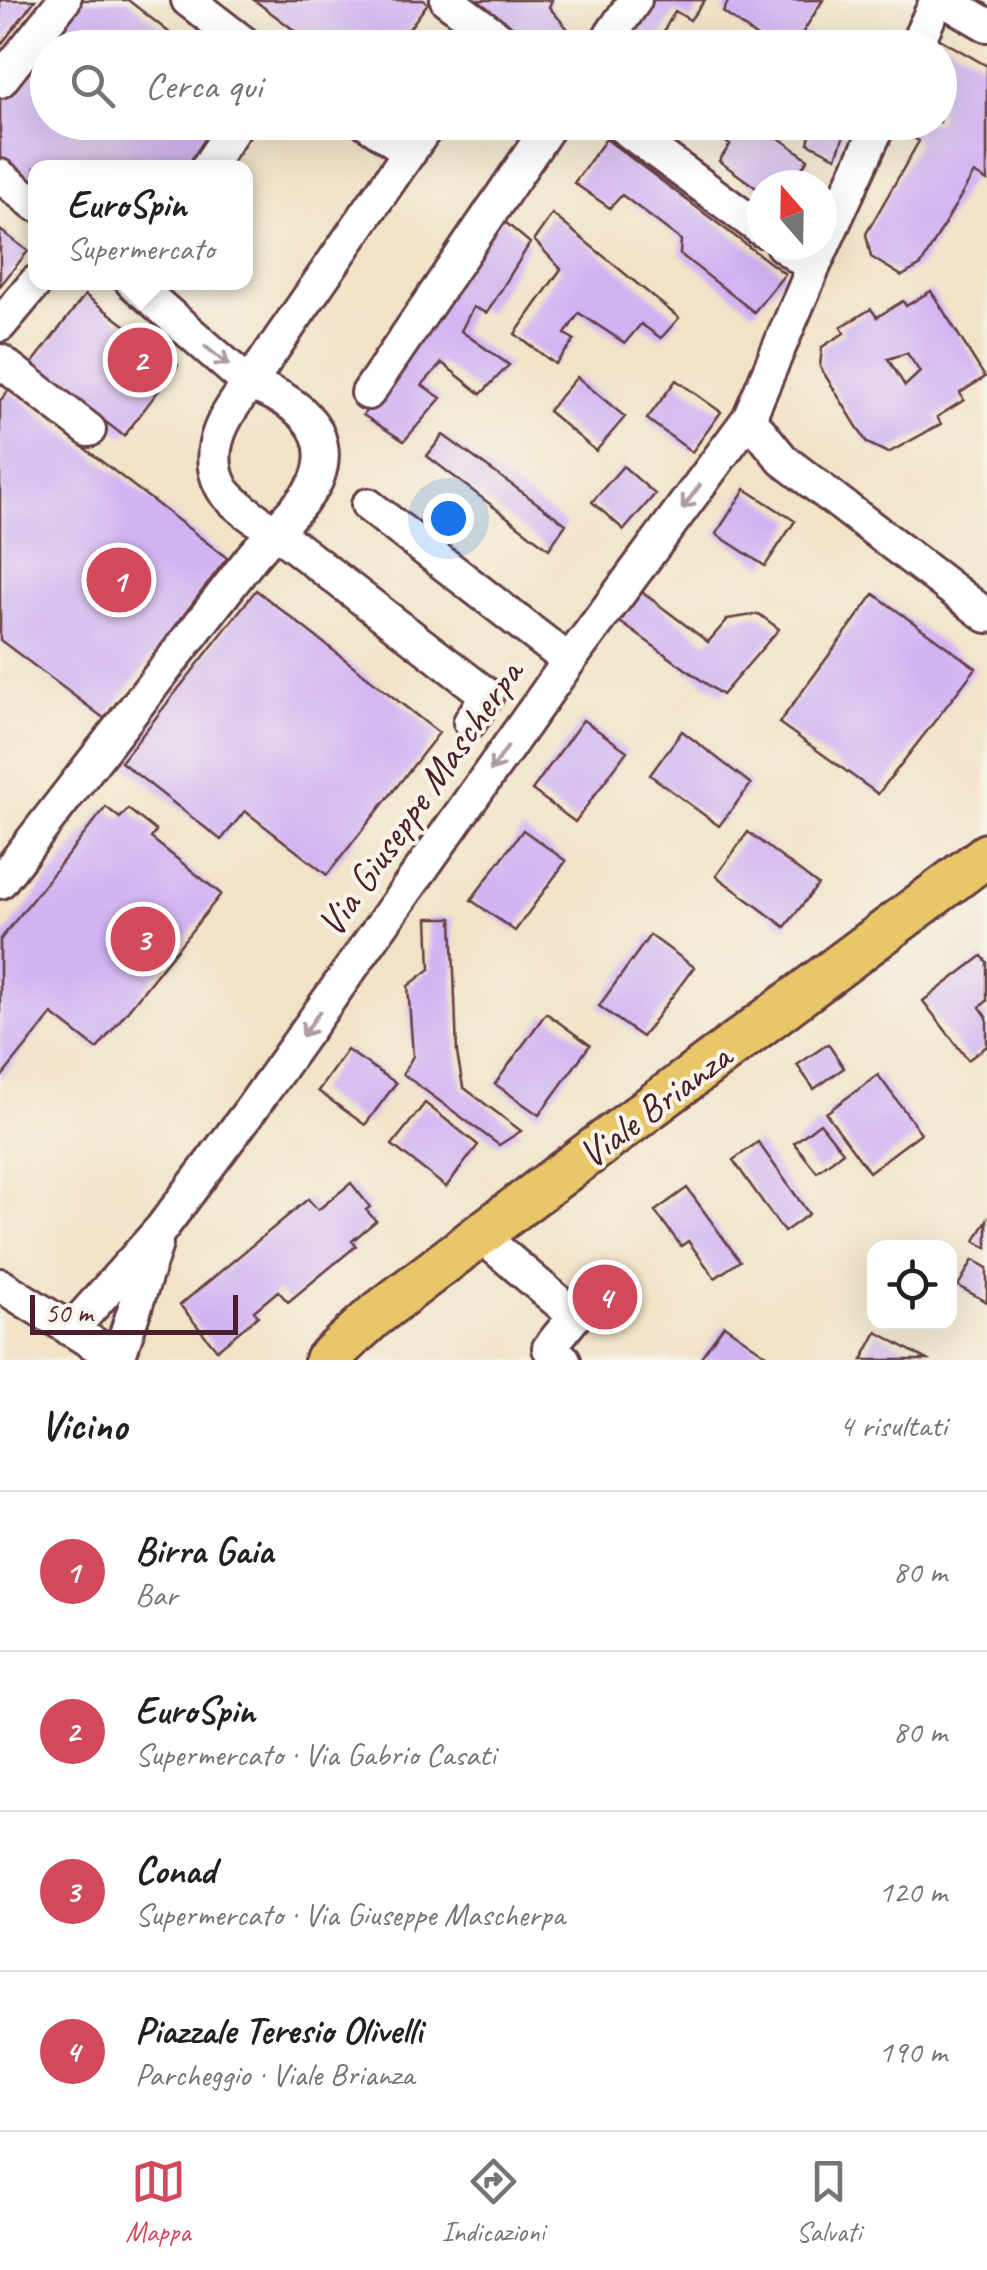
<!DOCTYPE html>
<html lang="it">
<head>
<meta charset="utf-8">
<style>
	:root { --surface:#fff; --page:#f6f6f6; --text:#202124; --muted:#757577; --line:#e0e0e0; --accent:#d1495b }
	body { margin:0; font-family:Caveat,sans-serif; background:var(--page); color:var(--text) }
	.controls { position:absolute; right:30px; bottom:30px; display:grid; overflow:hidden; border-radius:20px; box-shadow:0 10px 40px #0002 }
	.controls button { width:90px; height:90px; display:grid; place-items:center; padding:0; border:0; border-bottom:2px solid var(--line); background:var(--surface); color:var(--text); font:50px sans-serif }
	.compass { position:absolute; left:747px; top:170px; width:90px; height:90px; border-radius:50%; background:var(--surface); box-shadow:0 10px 40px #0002; rotate:340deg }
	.scale { position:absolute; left:30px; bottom:25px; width:208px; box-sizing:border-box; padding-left:10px; border:5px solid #4a1f2b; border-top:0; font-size:28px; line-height:35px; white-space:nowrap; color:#4a1f2b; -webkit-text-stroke:8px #f7f3e8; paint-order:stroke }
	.you { position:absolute; left:448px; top:518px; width:35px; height:35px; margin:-25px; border:8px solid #fff; border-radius:50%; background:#1a73e8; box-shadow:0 0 0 15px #1a73e833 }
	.badge { display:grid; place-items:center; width:65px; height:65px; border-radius:50%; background:var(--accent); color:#fff; font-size:32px; font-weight:700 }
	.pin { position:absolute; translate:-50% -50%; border:5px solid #fff; box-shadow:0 2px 10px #0006 }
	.popup { position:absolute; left:28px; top:160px; width:225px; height:130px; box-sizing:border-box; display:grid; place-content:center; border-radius:20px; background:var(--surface); filter:drop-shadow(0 2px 8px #0005); font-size:32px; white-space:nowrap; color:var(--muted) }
	.popup b { font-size:38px; color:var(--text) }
	.popup::after { content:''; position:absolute; left:50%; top:100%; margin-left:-20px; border:20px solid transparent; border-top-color:var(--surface) }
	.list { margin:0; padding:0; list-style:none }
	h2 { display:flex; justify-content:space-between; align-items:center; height:130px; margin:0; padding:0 40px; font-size:42px }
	h2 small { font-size:32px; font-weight:400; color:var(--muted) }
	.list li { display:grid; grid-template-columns:65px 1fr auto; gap:30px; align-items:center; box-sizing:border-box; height:160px; padding:0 40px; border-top:2px solid var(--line) }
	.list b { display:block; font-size:38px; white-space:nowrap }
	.list p { margin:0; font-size:32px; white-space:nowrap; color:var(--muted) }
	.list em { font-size:32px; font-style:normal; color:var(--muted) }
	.icon { flex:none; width:55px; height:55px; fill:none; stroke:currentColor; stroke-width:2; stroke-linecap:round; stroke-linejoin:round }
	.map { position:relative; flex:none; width:987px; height:1360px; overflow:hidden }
	.search { position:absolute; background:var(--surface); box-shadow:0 10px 40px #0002; left:30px; right:30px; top:30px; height:110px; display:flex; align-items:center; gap:25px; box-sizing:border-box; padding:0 35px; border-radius:55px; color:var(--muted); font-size:38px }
	.sheet { height:770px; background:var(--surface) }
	nav { display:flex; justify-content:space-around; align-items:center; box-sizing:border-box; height:140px; border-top:2px solid var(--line); background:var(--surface); font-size:28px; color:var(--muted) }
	nav a { display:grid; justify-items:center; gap:5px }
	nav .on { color:var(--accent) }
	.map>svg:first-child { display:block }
</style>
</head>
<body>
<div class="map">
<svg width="987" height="1360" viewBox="0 0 987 1360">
	<rect width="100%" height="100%" fill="#f7f3e8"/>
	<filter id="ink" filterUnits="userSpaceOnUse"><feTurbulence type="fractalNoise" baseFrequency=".01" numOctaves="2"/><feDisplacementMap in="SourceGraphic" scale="20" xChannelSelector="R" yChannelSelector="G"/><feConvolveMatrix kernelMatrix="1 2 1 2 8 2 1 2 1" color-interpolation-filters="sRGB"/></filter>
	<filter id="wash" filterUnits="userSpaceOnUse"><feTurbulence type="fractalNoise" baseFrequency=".0048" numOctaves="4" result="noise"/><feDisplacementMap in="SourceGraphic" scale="40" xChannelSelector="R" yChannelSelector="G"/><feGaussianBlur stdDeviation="2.25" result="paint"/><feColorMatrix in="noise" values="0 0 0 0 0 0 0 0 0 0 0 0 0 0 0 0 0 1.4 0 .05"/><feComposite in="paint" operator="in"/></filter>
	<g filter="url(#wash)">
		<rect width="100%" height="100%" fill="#f1e3c7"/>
		<g id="blocks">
			<path fill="#d1b3f3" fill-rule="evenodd" d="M0,0H35L0,46Z
				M72,0H128L189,48H48V122H230L197,168H35V188L0,162V94Z
				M254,0H423L428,3L395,48H318Z
				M464,0H552L549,7L573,35L562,48H529Z
				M652,0H705L690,20L675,11L654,48H619Z
				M729,0H823L803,32L825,48H772L723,12Z
				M938,38L987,66V181L974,173L921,265L902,276L871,257L866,234L919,141L892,126L894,122H940V48H933Z
				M631,122H674L658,142Z
				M697,122H757L808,159L790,185H762V192L719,161L730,145Z
				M813,122H849L836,157L808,143Z
				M606,139L785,274L754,312L680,254L681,240L622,195L610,208L574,183Z
				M552,214L679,318L661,338L641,324L625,343L579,313L565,334L575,340L555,364L515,334L561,269L534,240Z
				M499,217L530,243L487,313L473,307L461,331L509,365L481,394L442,363L422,385L441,398L404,441L363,415Z
				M0,230L28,251L0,286Z
				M931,291L985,377L960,393L964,400L937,417L941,424L888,453L867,443L820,367L822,347L844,333L841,327L871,309L877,317L903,301L906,306ZM907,353L920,372L905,386L888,359Z
				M85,295L178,365L124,436L31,365Z
				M577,377L625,417L596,451L548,411Z
				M676,380L721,412L692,452L647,419Z
				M9,390L227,558L105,719L0,640V401Z
				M443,435L566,524L549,549L427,456Z
				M623,466L655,494L624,530L592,502Z
				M745,489L795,521L765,566L716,534Z
				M256,590L439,733L327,875L245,811L221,840L121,762Z
				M642,592L708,642L728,619L759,614L779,629L722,695L620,622Z
				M874,594L976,668L878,794L779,723Z
				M583,720L627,751L575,822L532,790Z
				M682,731L751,784L719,826L650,775Z
				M106,807L120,818L128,809L156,831L151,838L221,894L97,1049L52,1014L0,1079V940Z
				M523,830L566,861L515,931L471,900Z
				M748,832L818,885L785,927L716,876Z
				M428,918H452L457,1053L463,1087L521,1131L499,1145L403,1074L413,1056L408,986L430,969Z
				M650,935L694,967L642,1037L599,1006Z
				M982,956L987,962V1001L980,1007L987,1017V1046L968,1060L923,1001Z
				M546,1013L590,1045L539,1115L495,1084Z
				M828,1044L844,1068L814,1089L797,1065Z
				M347,1050L396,1083L365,1125L318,1091Z
				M878,1075L921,1133L869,1172L826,1113Z
				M425,1103L478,1145L446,1187L392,1145Z
				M820,1123L843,1152L817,1172L794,1143Z
				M758,1142L809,1214L784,1232L733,1160Z
				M351,1183L370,1207L366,1210L376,1221L352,1241L356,1246L288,1302L278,1291L254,1311L258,1316L217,1350L180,1305L308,1199L318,1210Z
				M687,1188L740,1261L715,1278L688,1241L681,1246L655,1211Z
				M987,1220V1248L975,1241Z
				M973,1260L987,1268V1302L958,1286Z
				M724,1325L774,1360H699Z
				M877,1332L927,1360H862Z"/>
		</g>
	</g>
	<g filter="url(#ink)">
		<use href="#blocks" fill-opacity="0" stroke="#633c42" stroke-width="2.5"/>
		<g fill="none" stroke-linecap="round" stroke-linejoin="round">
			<g stroke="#633c42" stroke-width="38">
				<path id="minor" d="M188,0L250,48
					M447,0L512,48
					M944,0L987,25
					M602,48L635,0
					M915,48L937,0
					M0,81L64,0
					M366,122L410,152
					M616,122L762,230
					M207,168L238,122
					M0,176L35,204
					M782,245L813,268
					M132,282L249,384L430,122
					M0,325L36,282
					M0,361L89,430
					M368,393L552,122
					M749,418L783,460L987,616
					M368,505L569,661
					M0,882L251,558C267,538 310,498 317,479C337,427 291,398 249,384C227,412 202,448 221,486C230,505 272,529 289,542L487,695L470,722
					M480,1235L575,1316L549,1348L564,1360
					M0,1285L120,1360
					M71,1330L161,1229L249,1112L569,661L749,418L813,268L880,122
					M118,1359L156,1244"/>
			</g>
			<g stroke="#633c42" stroke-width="48">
				<path id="major" d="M326,1360L373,1317L480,1235L987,855"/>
			</g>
			<use href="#minor" stroke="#fff" stroke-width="32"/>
			<use href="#major" stroke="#e9c769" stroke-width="42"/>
		</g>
		<defs><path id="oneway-shaft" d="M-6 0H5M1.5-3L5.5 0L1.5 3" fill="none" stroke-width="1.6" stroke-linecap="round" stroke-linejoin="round" transform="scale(2.5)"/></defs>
		<g stroke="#ae9aa0">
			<use href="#oneway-shaft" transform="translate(217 356) rotate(39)"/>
			<use href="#oneway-shaft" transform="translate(691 497) rotate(127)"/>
			<use href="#oneway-shaft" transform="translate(499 759) rotate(125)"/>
			<use href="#oneway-shaft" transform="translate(311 1024) rotate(125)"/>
		</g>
	</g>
	<g text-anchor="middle" stroke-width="8" stroke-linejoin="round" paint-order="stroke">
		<g font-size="40" fill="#4a1f2b" stroke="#f7f3e8">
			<text transform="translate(419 798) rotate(-55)" y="14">Via Giuseppe Mascherpa</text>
			<text transform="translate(654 1105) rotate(-37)" y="14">Viale Brianza</text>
		</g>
	</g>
</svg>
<div class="controls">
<button><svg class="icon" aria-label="locate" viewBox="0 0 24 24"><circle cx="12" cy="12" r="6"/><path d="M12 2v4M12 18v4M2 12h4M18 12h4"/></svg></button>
</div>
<svg class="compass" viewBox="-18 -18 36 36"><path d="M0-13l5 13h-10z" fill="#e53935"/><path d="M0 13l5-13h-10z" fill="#757577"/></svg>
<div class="scale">50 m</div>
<div class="you"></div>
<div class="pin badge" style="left:119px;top:580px">1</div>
<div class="pin badge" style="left:140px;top:360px">2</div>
<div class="popup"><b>EuroSpin</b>Supermercato</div>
<div class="pin badge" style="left:143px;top:939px">3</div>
<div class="pin badge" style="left:605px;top:1297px">4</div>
<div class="search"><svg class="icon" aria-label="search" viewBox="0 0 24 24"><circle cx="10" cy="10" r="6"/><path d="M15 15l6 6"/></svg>Cerca qui</div>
</div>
<section class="sheet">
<h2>Vicino<small>4 risultati</small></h2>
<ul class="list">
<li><span class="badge">1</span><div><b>Birra Gaia</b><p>Bar</p></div><em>80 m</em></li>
<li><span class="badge">2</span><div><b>EuroSpin</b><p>Supermercato · Via Gabrio Casati</p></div><em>80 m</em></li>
<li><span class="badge">3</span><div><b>Conad</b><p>Supermercato · Via Giuseppe Mascherpa</p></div><em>120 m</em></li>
<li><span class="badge">4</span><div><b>Piazzale Teresio Olivelli</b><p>Parcheggio · Viale Brianza</p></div><em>190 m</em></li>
</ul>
</section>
<nav>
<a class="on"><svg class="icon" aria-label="map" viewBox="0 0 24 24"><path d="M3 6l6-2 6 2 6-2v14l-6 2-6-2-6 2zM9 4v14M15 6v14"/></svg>Mappa</a>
<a><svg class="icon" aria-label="directions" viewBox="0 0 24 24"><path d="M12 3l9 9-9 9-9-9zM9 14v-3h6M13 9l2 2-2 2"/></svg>Indicazioni</a>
<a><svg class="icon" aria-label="saved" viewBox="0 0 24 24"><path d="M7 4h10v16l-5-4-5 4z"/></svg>Salvati</a>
</nav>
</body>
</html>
